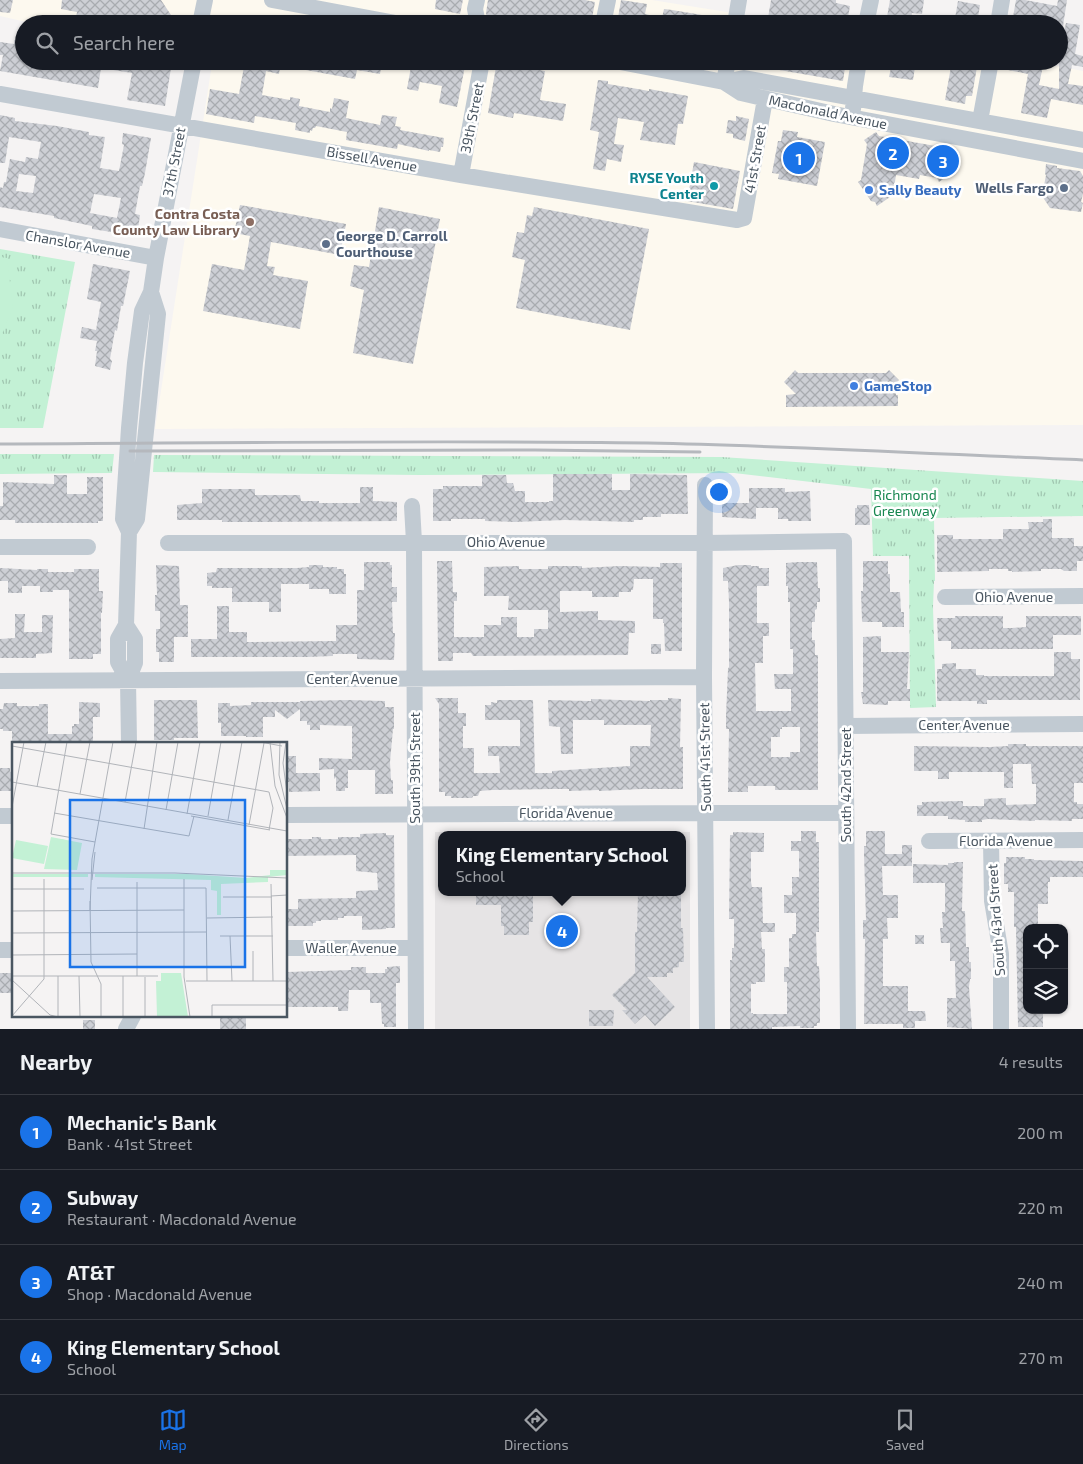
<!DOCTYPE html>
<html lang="en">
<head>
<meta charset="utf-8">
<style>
	:root { --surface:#171b24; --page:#242831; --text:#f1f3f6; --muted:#9ea1a6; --line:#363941; --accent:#1a73e8 }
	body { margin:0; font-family:"Exo 2",sans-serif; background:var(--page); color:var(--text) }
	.controls { position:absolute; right:15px; bottom:15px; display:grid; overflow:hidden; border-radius:10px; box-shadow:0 1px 4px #0004 }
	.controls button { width:45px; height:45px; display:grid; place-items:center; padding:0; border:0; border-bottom:1px solid var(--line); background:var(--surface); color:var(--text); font:25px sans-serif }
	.you { position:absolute; left:718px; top:491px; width:18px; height:18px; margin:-12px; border:4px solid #fff; border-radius:50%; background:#1a73e8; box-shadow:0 0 0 8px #1a73e833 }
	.badge { display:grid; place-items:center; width:32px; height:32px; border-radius:50%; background:var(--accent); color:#fff; font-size:16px; font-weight:700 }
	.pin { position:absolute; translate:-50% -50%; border:2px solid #fff; box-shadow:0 1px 5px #0006 }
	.popup { position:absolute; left:438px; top:831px; width:248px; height:65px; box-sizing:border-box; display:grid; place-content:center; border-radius:10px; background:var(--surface); filter:drop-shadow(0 1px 4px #0005); font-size:16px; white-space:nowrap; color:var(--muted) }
	.popup b { font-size:19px; color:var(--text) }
	.popup::after { content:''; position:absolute; left:50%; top:100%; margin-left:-10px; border:10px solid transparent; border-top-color:var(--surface) }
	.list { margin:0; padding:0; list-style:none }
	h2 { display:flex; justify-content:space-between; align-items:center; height:65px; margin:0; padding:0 20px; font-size:21px }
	h2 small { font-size:16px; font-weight:400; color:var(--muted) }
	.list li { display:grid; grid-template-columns:32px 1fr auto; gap:15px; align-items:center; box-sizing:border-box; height:75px; padding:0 20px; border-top:1px solid var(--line) }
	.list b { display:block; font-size:19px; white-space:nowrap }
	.list p { margin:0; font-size:16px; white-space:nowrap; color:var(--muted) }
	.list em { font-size:16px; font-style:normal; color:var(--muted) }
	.icon { flex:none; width:28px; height:28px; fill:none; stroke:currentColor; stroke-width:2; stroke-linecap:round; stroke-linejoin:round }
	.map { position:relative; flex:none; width:1083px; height:1029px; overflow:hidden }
	.search { position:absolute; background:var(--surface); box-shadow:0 1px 4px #0004; left:15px; right:15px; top:15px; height:55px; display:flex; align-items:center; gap:12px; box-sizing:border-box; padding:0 18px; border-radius:28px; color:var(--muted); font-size:19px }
	.sheet { height:365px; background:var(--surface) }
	nav { display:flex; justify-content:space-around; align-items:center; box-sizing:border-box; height:70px; border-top:1px solid var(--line); background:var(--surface); font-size:14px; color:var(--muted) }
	nav a { display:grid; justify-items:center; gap:2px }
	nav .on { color:var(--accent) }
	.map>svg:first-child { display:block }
</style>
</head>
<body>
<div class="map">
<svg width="1083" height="1029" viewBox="0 0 1083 1029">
	<defs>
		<pattern id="grass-tufts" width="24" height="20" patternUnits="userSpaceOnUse" patternTransform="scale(1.25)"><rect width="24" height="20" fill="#c3f1d5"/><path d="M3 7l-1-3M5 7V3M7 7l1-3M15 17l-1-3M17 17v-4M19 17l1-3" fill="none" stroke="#a0c6b0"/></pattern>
		<pattern id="building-cross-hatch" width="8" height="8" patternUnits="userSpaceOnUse" patternTransform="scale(1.25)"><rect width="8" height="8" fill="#cdcfd5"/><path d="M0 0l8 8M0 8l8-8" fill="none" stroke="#a8abb0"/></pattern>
	</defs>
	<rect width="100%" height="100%" fill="#f5f3f3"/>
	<path fill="#fdf9ef" d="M0,0H652L802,24H35L0,16Z
		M201,61H1031L1083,71V425L155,429L212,64Z"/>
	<path fill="#e6e4e5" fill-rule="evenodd" d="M435,832H690V1029H435ZM442,835H682V892H442Z"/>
	<path fill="url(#grass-tufts)" d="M0,249L75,262L43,428H0Z
		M0,454H114L112,473L0,474Z
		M154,455L721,457L1083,481V516L934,518L935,581H934L933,607L936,707L910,708L909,556H873L871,489L734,473L420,475L153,472Z"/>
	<path fill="#c3f1d5" d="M0,257L7,258L13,307L0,339Z"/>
	<path fill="url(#building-cross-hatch)" fill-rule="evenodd" d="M0,0H13L10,13L0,12Z
		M62,0H161L177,24H75L77,12L61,9Z
		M436,0H463L460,14L435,9Z
		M488,0H585L595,2L591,24H525L487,17L486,13Z
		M621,0L647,4L645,14L662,18L664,9L672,10L726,19L725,24H617Z
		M771,0H836V3L850,6L847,23L814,17L813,22L788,20L787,24H767Z
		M890,0H924L922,14L912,13L911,20H906V24L886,23Z
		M1016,0H1025L1057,6L1058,0H1067L1063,26L1059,25V24H1052L1013,17Z
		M958,1L980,5L977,24H954Z
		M1066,23L1080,25L1075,54L1083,56V67L1072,65L1068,84L1083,86V105L1051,99L1047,118L1021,113L1028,74L1003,69L1004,61H1044L1039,85L1059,89V45L1061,46Z
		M14,40L24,42V61H40V63L84,70L85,61H129L171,68L165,106L127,100L132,73L101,68L98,88L0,71L3,55H0V42L14,44Z
		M245,61H281L279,74L266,71L262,95L290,100V97L300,99L299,106L330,112V108L332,109L334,98L349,101L346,118L380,125L382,115L397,117L395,126L401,127L400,130L444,138L443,147H441L440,152L429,150V151L398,144L397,149L346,140L347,132L316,126L315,128H313L312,131L310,130V133L295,130L296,123L255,116L254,123L206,114L210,89L239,94Z
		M285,61H382L380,74L357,70L355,79L284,66Z
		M412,61H466L457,107L439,103L442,86L420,82L418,91L407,89Z
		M497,61L522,65V67L545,71L540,100L566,104L563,121L514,113L513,118L488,113Z
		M756,61H846L843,81L756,66Z
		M894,61H904V65L915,67L913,80L889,77L892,63H893Z
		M952,61H978L972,96H966L965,104L945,100Z
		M598,80L608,81V84L632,88L649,91V89L688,96L683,124H678L675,145L640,140L644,122L618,118L614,144L624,145L621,162L607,159L605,171L593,169L599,132L590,130Z
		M0,115L15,118V121L57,126L89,132V135L105,137L100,168L119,171L124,145L122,144L123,133L151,138L145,173L142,186H140L135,214L140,215L137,236L92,229V226L54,218V216L0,207V187L3,188L4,182H6L10,159L25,162L26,157L38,159L41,142L9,137L5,163H0ZM19,174L36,176L33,193L16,191ZM94,194L121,198L117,218L90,213Z
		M736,116L749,119L745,141L733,138V134L726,133L728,120L736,121Z
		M783,130L798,132L797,137L825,142L817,186L778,179L779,174L772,173L778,141H781Z
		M876,132L879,136L958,150V154H960L958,169L939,182L937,178L920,175L919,179L896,175L893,195L877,206L875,202L871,201L858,182L861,180L867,144L864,140Z
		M694,162L740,171L733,209L687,201Z
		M1046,164L1057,166V168L1080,171L1083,176V194L1081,202L1083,203L1081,212L1050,208L1040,193L1043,191L1046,175L1045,174Z
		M240,205L346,224L340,255L271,242L267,266L275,267L273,275L308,281L300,329L203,311L212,264L244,270L250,236L234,233Z
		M379,207L440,219L413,364L353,353L364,290L350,286L354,265L369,267Z
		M534,207L649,229L630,330L516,308L525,260L512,257L517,232L524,233L527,215L532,216Z
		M93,264L130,271L123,306H121L117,331L115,330L110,359L112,361L110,370L95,366L97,351H95L97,341L80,338L82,327L96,330L101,302L87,299Z
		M795,370L798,373H886L889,370L899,380L896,383V395H898V406L786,407V395L796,394L784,382Z
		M553,474H612V490H630V474L687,475L688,514H661V517H643V520H634V522L565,520L514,522L485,521V519H451V521H433V489H443V486H482V475H506L507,483H513L515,491H525V502H549V501H553Z
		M54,475H67V494H87V477H103V521H98V523H15V520H0V506H3V482L54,484Z
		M360,487H373V501L397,502V521L259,522H222V520H177V505L202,503V489H255V495H300L301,501H319V503H360Z
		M749,488H785V492L810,491L811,521H788V519H778V508H756V519L722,517V503H749Z
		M857,505H869L870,525H855V508H857Z
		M1043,519H1052V538H1074V546H1083V561H1077V571H1064L1061,569H1041V571L1012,572V571H1008V569H989V571L937,572V535H953V539H1003V529H1029L1028,522H1043Z
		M437,561H452L453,592H457V601H454V637H484V625H501V617H517V637H534V629H548V610H508L509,596H484V567L519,566V569H548V566H582V568L620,566L660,567V563H682V651H665L664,623H663V619H653V579H634L633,590H631V592H619V597H592V591H560V612L598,611V620L635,621V633H629L628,655L473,656L471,653H453V661H438Z
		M863,561H888V574H890V592H900L901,612H904V627H882V622H863L862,621L861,591H863Z
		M364,562H390V565H392V587H397V602H392L393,633H395L394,660L357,659V654H333V656L307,657H191V639H217V606H229V632H247V642L336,641V625H357V590H364Z
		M798,562H817L818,588H820V602H817V609L815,610V622H812V640H815V655H818V790H775V786H748V792H728L729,729H726V716L728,669L729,667V602L728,581H723V568L738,565H751V566H759V568H769V586H757V623H769V636H763V663H755L756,711H791V689H775L774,674H793V649H790V602H788V586H786V563ZM782,727H800V752H790V757H771V737H780V729H782Z
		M156,565L179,566L180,605H188V637H174V662H159V652H156V629H160V611H155V595H157Z
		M309,565H323V567H337V569H344V574H346V594H329V589H309V584H281V612H269V602H232V588H212V586H207V573L216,572L217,568H297L309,567Z
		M0,568L37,570V569H48V572H74V569H99V591H103L102,613H101V654H93V659H69V590H53V592H40V586H22V593H8V581H0Z
		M15,614H25L24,632H42V615H53L52,653L36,654V658H0V639L15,638Z
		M955,616H1003V628H1012L1026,627V616H1081V635H1053V649H951V641H938L937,618H955Z
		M881,636V652H909L907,689H910V701H888V705L863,704L861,692H863V637Z
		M651,644H661V654H651Z
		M1054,652H1071V659H1080V700H987V704H977V701H937V669H942V664L956,663V669H976V675H984V676H1054Z
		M435,698H458V713H466V726H463V748H474V773H500L499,756H488V746H520V720H485V705H491V702L497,703V700H533L535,773H552V771L630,766V746H650L651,725H604V720H573V754H561L560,727L549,726L548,700L591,701V699L650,701V700H668V698L681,699L680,747H683V789H642L599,791V790L569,791V789H553L492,790L480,791L478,796H473V797L471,798H451V796H445V792H439V704Z
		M154,700H197L198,738H174V740H154Z
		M348,700L385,701V707H394V729H393L390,762L391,780H393V794H375V770H348V788H345V791H336V777L334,779V769L319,770V758L352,759V726L320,725V730H310V725H307V721H300V709L287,719L275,710V717H263V737H246V736H221V723H218V703H230V706L251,705V702H300V701Z
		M79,702L100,703V717H93V743H12V731H3V729H0V709H3L4,703H17V706H39V704H48V734H72V726H74V724H79Z
		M1008,744H1026V746H1083V783H1074V802H1077V804H1083V819H1072V821L1035,820V821L988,819L982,820V822H965V820L948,819V816H917V805H922V802L963,801V806H984V799L1006,798V805L1036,804V784H1032L1031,764H1013V788H1004V772H949V779H938V771H914V746L990,747L1008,746Z
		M286,756H296V773H320V791L289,792V782H286Z
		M0,768H10V772L14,771V791H0Z
		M801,831H816V842H819V932H816L817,966H819L820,985V1023H817V1026H814V1028H800V1026L772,1027V1029H730V960H732V948H734V919H729L730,835H733V832L764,833V852H751V882L752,887H762L763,923H775V932H761L762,949H765V982H756V984H751V1013H753V1014H787V982H784V967H789V938H792V934H796V913H784V895H792V877H799V851H791V841H801Z
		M866,831H885V854H902V845H912V866H882L883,895H898V918H887L888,939H883V986H908V1011H925L926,1021H915V1028H903V1024H864L865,939H863V920H866L864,854V846H866Z
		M386,833V835H394L395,928H386V929L362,930V916H344V918H338V920H321V921H316V923H313V926H286V909H298V899L356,898V891L378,890L377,873L356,871V855L286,856V839H312V837H321V839H338V837H360V834Z
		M1006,857H1025V859H1034V860L1083,861V877H1050V882H1048V904H1038V926L1027,928V1012H1043V1027H1018L1016,929V927H1014V892H1008V884H1004V863H1006Z
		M954,862H963L962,911H965L966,947H969V962H971V979H970L969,987L972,1029L947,1027V998H956L955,969V961H950V943H941L940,928H943L942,912H945V883H913V864L948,865V863H954Z
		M476,892H533V922H529V935H504V926H501V905H476Z
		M638,892H681V928H683L684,962H679V967L673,968V973H667V977H647L675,1007L655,1026L645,1015L635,1024L622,1010H627L612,995L635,973V932H637Z
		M915,935H924V944H915Z
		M400,966V983H396V1027H384V1024H382L381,1003H370V990H349L348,1011H338V1007H287V972L351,970V967H366V973H385V969H387V967Z
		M0,973H14V993H0Z
		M589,1010H614L613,1026H589Z
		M246,1016V1029H220V1017Z
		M83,1020H95V1029H83Z"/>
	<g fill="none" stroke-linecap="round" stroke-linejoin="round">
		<path stroke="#c1cad2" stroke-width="16" d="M272,0L401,24
			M477,0L475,9L478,24
			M200,24L205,0
			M603,24L608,0
			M735,24L739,0
			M866,24L871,0
			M998,24L1002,0
			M615,61L724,82L744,78L1083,140
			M724,82L741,93L834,114L1083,161
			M724,82L728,61
			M0,94L461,175L737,220L744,218L765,99
			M853,109L855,86L859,61
			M980,121L991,61
			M461,175L482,61
			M0,229L156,258
			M705,485L704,677L707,1029
			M412,506L414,542L416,1029
			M129,532L137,519L158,314L151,292
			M168,543H705L844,541L848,1029
			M0,547H88
			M945,597L1083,596
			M126,625L135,639V663L128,680L129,743
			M128,680L118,662V639L126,625L129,532L123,519L129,428L135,363L142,311L151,292L156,258L194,61
			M0,681L704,677
			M846,726L1083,724
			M286,815L706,813H846
			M0,816H14
			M929,841L1083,840
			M991,841L992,901L1001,954V1029
			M286,948H415
			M0,950H14
			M126,1029L133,1016"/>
		<path stroke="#b5b8bd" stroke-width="3" d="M0,444C216,443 432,440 648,443C793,446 938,454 1083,460
			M130,451L535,450L700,452"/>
	</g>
	<circle fill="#0f9aa8" stroke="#fff" stroke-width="2" cx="714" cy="186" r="5"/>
	<g fill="#5c6f8a" stroke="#fff" stroke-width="2">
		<circle cx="1064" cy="188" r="5"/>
		<circle cx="326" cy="244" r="5"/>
	</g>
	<g fill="#3f7fe0" stroke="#fff" stroke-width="2">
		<circle cx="869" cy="190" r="5"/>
		<circle cx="854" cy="386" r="5"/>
	</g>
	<circle fill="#8d6e63" stroke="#fff" stroke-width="2" cx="250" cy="222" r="5"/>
	<g text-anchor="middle" stroke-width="5" stroke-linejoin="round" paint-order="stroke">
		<g font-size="14" fill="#4a5661" stroke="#fff">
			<text transform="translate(828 112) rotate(12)" y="5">Macdonald Avenue</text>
			<text transform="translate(472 118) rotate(-79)" y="5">39th Street</text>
			<text transform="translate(372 159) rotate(10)" y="5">Bissell Avenue</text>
			<text transform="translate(755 159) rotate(-80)" y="5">41st Street</text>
			<text transform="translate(174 162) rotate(-79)" y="5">37th Street</text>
			<text transform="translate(78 244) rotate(10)" y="5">Chanslor Avenue</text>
			<text x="506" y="547">Ohio Avenue</text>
			<text x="1014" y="602">Ohio Avenue</text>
			<text x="352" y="684">Center Avenue</text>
			<text x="964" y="730">Center Avenue</text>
			<text transform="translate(705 757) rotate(-91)" y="5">South 41st Street</text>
			<text transform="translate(415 768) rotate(-90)" y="5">South 39th Street</text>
			<text transform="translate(846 785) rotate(-90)" y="5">South 42nd Street</text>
			<text x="566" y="818">Florida Avenue</text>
			<text x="1006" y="846">Florida Avenue</text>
			<text transform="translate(996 920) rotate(-94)" y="5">South 43rd Street</text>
			<text x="351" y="953">Waller Avenue</text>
		</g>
		<g font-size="14" font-weight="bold" fill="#0d838f" stroke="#fff" text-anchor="end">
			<text x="704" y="183">RYSE Youth<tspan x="704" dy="16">Center</tspan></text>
		</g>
		<g font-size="14" font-weight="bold" fill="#4e5e75" stroke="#fff" text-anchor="end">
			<text x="1054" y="193">Wells Fargo</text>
			<text x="336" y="241" text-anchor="start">George D. Carroll<tspan x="336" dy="16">Courthouse</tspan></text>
		</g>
		<g font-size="14" font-weight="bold" fill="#366cbe" stroke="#fff" text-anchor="start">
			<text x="879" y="195">Sally Beauty</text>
			<text x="864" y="391">GameStop</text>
		</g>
		<g font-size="14" font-weight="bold" fill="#785e54" stroke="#fff" text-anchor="end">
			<text x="240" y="219">Contra Costa<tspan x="240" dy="16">County Law Library</tspan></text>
		</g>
		<g font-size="14" fill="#17864f" stroke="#fff">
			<text x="905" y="500">Richmond<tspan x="905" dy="16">Greenway</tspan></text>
		</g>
	</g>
	<g transform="translate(12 742)">
		<rect width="275" height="275" fill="#f5f3f3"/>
		<path d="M39,95L70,101L65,128L32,127ZM258,128H275V133L256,135V140L209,142V173H205V149L199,148V138L83,135V132H175L234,136L258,133ZM0,132H76V135H0ZM149,231H169L176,275H145L144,239H149Z" fill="#c3f1d5"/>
		<path d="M37 108a11 11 0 1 1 22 0a11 11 0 1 1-22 0ZM4,98L36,104L32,122L0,116Z" fill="#c3f1d5"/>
		<path fill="none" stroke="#b1b4b9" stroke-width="1" d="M55,0L39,92L83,100M248,0L270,4M258,0L263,44L275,76M268,0L267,33L275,67M274,0L271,21L275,51M0,4L257,50L261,66L257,88M0,40L275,89M25,45L34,0M68,52L78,0M113,60L124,0M0,65L12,0M154,68L166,0M42,71L177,94L182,74M175,72L188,0M179,74L258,88M196,74L209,0M216,78L230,0M237,83L252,1M132,87L145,0M0,131H163L275,136M172,137V235L178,275M80,138L83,110M125,140V234M259,142L261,239M85,146H194L195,239M0,147H72M259,154L275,153M211,155H260M78,159L79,220L89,242V275M78,168L80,117L101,0M0,169L172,168M195,176L261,175M0,191L195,190M208,194H261M218,194L220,239M241,209V239M0,213L125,212M0,234H146M46,234V275M67,234L68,275M111,234V275M133,235V275M0,238L38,273L46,275M174,239H275M0,274L32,237V137M200,275V263H275"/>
		<path fill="#1a73e8" fill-opacity="0.15" stroke="#1a73e8" stroke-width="2.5" d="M58,58H233V225H58Z"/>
		<rect width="275" height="275" fill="none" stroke="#4a5661" stroke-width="2.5"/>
	</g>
</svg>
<div class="controls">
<button><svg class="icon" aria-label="locate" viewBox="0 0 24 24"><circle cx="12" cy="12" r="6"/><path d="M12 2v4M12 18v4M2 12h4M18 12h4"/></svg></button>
<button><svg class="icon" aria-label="layers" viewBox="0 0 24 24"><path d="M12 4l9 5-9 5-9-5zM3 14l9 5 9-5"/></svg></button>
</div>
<div class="you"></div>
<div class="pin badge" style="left:799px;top:158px">1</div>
<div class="pin badge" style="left:893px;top:153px">2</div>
<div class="pin badge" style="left:943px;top:161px">3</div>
<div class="pin badge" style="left:562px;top:931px">4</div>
<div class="popup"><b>King Elementary School</b>School</div>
<div class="search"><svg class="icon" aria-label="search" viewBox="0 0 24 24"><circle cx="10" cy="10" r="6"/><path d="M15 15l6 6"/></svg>Search here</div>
</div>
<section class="sheet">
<h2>Nearby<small>4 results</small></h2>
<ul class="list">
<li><span class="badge">1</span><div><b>Mechanic's Bank</b><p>Bank · 41st Street</p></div><em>200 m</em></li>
<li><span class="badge">2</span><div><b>Subway</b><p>Restaurant · Macdonald Avenue</p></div><em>220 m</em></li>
<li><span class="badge">3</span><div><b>AT&amp;T</b><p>Shop · Macdonald Avenue</p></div><em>240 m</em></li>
<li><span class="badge">4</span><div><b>King Elementary School</b><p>School</p></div><em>270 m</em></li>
</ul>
</section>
<nav>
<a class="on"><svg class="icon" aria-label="map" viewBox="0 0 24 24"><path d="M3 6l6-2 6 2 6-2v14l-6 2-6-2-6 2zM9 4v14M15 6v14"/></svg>Map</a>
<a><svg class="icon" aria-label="directions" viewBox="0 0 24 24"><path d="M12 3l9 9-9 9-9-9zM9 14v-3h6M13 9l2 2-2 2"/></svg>Directions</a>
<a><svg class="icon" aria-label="saved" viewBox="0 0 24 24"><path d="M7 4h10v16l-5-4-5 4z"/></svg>Saved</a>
</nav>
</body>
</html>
